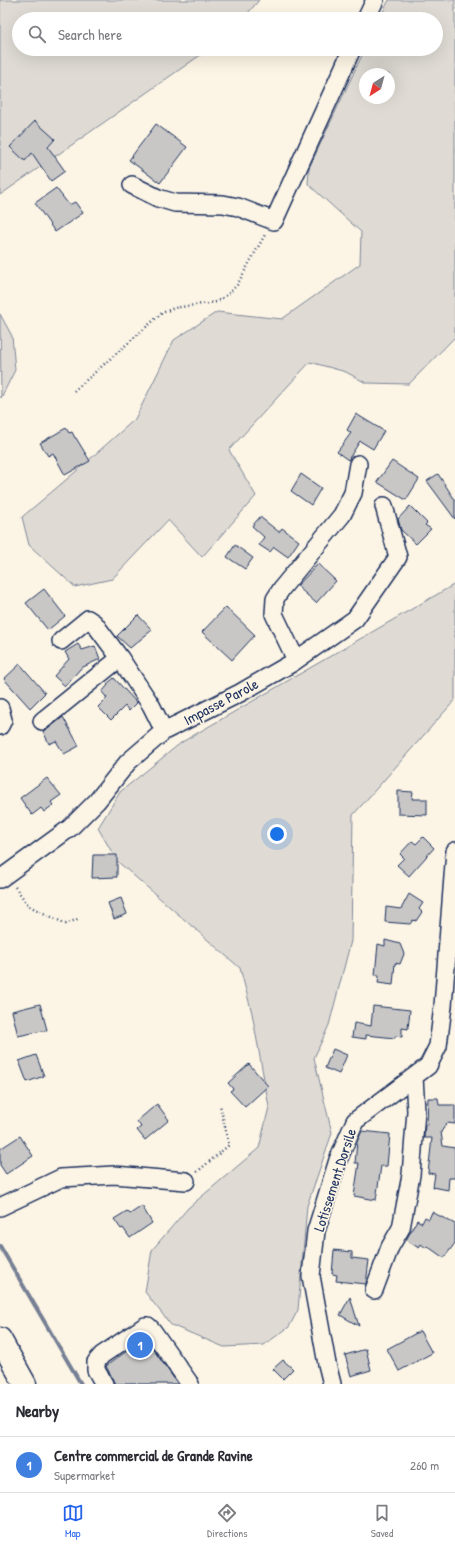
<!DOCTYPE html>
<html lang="en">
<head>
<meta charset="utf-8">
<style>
	:root { --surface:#fff; --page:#f2f2f3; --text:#2b2b33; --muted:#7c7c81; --line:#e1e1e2; --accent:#2563eb }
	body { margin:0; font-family:"Patrick Hand",sans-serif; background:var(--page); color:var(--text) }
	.compass { position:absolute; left:359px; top:68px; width:36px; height:36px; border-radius:50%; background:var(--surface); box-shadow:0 4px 16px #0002; rotate:216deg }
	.you { position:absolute; left:277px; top:834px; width:14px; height:14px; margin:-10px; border:3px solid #fff; border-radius:50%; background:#1a73e8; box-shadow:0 0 0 6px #1a73e833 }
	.badge { display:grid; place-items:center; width:26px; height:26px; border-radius:50%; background:var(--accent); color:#fff; font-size:13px; font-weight:700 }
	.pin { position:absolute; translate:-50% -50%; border:2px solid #fff; box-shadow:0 1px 4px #0006 }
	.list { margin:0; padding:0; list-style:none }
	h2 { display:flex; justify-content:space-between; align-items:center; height:52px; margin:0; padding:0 16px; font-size:17px }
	h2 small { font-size:13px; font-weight:400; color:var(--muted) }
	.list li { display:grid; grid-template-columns:26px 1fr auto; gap:12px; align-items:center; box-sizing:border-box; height:56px; padding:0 16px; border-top:1px solid var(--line) }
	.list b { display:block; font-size:15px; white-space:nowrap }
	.list p { margin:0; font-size:13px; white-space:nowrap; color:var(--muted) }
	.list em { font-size:13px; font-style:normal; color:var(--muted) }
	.icon { flex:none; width:22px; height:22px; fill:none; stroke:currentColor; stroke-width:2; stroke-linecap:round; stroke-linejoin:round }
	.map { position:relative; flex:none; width:455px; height:1384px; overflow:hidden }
	.search { position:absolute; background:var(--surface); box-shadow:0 4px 16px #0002; left:12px; right:12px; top:12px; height:44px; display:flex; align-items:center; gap:10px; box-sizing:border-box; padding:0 14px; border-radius:22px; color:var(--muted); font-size:15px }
	.sheet { height:108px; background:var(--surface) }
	nav { display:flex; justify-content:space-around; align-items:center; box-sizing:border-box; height:56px; border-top:1px solid var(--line); background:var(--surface); font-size:11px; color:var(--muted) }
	nav a { display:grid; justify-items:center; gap:2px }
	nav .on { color:var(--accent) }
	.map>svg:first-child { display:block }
</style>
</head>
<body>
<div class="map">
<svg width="455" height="1384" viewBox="0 0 455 1384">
	<rect width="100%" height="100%" fill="#fcf5e5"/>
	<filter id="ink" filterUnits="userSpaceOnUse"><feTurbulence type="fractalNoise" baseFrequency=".025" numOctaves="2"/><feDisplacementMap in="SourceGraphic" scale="8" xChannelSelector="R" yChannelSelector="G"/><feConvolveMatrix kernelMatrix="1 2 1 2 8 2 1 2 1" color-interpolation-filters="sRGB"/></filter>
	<g filter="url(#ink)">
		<path fill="#dfdbd4" stroke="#7d8599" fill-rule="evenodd" d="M0,0H259L243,19H19V49H209L0,195Z
			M389,0H455V337L409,384L366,383L346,372L310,362L229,450L256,496L202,557L168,520L112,579L75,587L29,545L22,517L73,474L135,419L174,340L217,312L282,319L360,264L361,232L308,184L309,168L365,49H436V19H379ZM365,74H389V98H365Z
			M0,314L12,336L15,370L1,398Z
			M455,584V700L353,815L351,941L329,1025L314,1058L332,1133L307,1206L298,1310L289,1327L264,1345L224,1347L171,1325L145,1292L152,1250L188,1208L259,1148L269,1107L252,1013L240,968L117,861L98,828L120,792L182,742Z"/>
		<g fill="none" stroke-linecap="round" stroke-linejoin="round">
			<path stroke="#767f94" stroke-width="4" d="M0,1246L81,1384"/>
		</g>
		<path fill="#c8c7c6" stroke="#1b2f5e" d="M35,121L55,139L48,147L65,171L51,181L32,153L25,161L10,147Z
			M156,124L187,147L160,183L129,160Z
			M56,188L69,205L75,202L83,213L55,232L35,203Z
			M356,414L384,431L373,449L360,441L348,460L337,452L351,433L347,430Z
			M66,428L69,433L72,432L75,438H76L90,461L65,475L53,453L48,456L40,443Z
			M392,461L419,479L406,500L377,482Z
			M301,474L321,488L311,505L291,491Z
			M438,474L455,500V519L427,481Z
			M410,506L427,523L425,525L431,529L416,544L401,530L398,519Z
			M260,517L279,532L282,528L299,541L288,557L274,547L270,552L259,545L264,537L252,526Z
			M235,545L253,558L245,569L227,557Z
			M318,564L336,581L316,603L297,586Z
			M44,589L65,616L48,630L26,603Z
			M226,607L255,635L232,660L202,632Z
			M138,615L152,630L130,648L117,636Z
			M78,644L82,650L95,646L100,659L81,668L65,686L54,676L69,659L65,652Z
			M20,664L45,693L30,708L4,679Z
			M114,678L137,703L129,711L125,706L111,720L98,707L107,698L102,692L108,685L107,684Z
			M63,717L79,746L64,754L56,741L49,744L43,731L48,729Z
			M47,778L61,795L51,802L53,805L44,812L41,808L32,815L20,798Z
			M398,791L413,792L412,799H427V815L398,814Z
			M423,837L434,848L409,876L397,865L404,858L400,854L412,841L416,844Z
			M93,855H117V877L92,878Z
			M409,894L423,903L419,909L422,912L416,921L413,920L410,924L385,922L386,907L401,909Z
			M121,898L127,914L114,919L108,903Z
			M385,940L400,944L404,954L400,964L395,963L393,985L378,983L379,975H375L378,944L385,946Z
			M40,1004L47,1030L18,1036L12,1011Z
			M373,1006L410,1010L408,1029L402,1028V1037L395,1036V1038L366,1035V1039L352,1037L354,1023L371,1026Z
			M333,1049L347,1055L339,1074L325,1068Z
			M36,1055L44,1076L27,1082L19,1061Z
			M249,1064L268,1086L245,1107L230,1091L233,1089L228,1083Z
			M428,1098H438L439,1105H455V1124L447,1123L441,1132L443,1146L455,1148V1178H449L448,1190L433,1187L435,1174L428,1173L432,1138H424L425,1124L427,1125Z
			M157,1104L169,1120L145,1140L137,1130L141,1127L137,1121Z
			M362,1131L390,1134L387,1166H381L376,1200L354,1196L359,1163H355L357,1142Z
			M20,1136L33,1156L6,1174L0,1165V1149Z
			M142,1206L152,1223L130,1238L123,1228L121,1229L114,1219L127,1211L130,1214Z
			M432,1212L455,1224V1243L444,1258L427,1246L426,1248L421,1244L419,1248L406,1240L417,1220L422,1223L425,1217L429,1219Z
			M334,1250L352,1252V1258L369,1260L366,1284L336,1281L337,1275L332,1274Z
			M350,1297L359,1326L340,1315Z
			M420,1331L432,1353L399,1371L387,1349Z
			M145,1338L178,1384H115L106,1366Z
			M366,1349L371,1370L351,1376L345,1355Z
			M283,1360L293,1369L283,1379L273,1369Z"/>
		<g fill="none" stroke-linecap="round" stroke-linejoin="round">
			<g stroke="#1b2f5e" stroke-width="20">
				<path id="minor" d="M366,19L375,0
					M132,185L158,198L175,203L223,204L238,207L274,221L352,49
					M61,641L88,619L94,623L120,658
					M296,660L274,614L275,599L282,588L342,515L353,493L358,464
					M0,708L3,720L0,726
					M42,721L120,658L151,705L164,731
					M0,879L70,828L97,801L128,762L164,731L240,693L292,663L355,619L398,557L384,506
					M0,1207L61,1178L114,1175L186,1181
					M374,1290L390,1247L401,1228L411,1175L416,1111L414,1077
					M104,1384L96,1370V1362L102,1355L145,1326H148L152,1330L190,1384
					M332,1384L327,1364L311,1276L316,1231L338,1160L355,1121L428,1066L438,1046L443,1006L455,851"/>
			</g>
			<g stroke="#1b2f5e" stroke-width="25">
				<path id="major" d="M0,1339L25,1384"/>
			</g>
			<path stroke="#1b2f5e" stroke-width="2.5" stroke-dasharray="1 3" stroke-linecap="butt" d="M74,391L162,313L174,308L216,302L227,295L237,285L266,233
				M15,887L29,906L66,924L80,918
				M197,1172L229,1145L220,1105"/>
			<use href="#minor" stroke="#fcf5e5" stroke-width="17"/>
			<use href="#major" stroke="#fcf5e5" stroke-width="22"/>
		</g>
	</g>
	<g text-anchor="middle" stroke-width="3.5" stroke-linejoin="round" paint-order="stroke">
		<g font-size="15" fill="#1b2f5e" stroke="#fcf5e5">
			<text transform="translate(221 702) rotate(-28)" y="5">Impasse Parole</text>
			<text transform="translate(335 1180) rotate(-72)" y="5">Lotissement Dorsile</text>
		</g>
	</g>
</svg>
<svg class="compass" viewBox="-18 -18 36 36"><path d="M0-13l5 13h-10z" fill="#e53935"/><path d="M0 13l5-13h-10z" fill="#7c7c81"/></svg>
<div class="you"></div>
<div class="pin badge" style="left:140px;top:1345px;background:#3f7fe0">1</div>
<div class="search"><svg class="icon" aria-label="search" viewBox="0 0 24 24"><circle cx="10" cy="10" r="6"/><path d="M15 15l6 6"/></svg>Search here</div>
</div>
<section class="sheet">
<h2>Nearby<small></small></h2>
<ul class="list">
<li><span class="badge" style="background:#3f7fe0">1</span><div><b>Centre commercial de Grande Ravine</b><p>Supermarket</p></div><em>260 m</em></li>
</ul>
</section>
<nav>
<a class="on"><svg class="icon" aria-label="map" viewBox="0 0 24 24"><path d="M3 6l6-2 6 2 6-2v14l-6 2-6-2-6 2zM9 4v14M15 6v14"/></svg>Map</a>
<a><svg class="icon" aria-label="directions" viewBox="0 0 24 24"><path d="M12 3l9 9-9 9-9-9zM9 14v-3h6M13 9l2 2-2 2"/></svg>Directions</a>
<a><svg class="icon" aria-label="saved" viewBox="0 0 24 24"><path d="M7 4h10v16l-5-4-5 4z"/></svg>Saved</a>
</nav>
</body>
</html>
